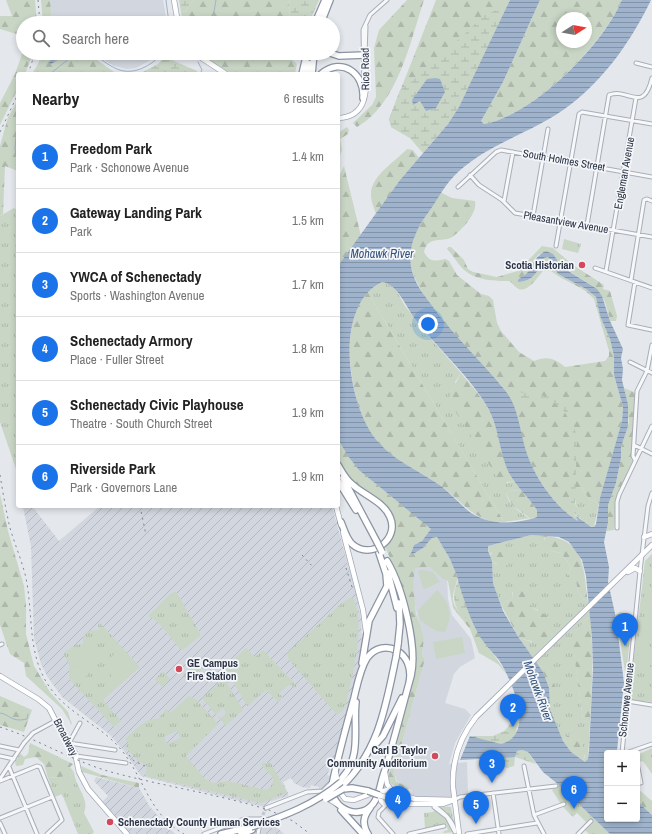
<!DOCTYPE html>
<html lang="en">
<head>
<meta charset="utf-8">
<style>
	:root { --surface:#fff; --page:#f2f2f2; --text:#222; --muted:#767676; --line:#e0e0e0; --accent:#1a73e8 }
	body { margin:0; font-family:"Archivo Narrow",sans-serif; background:var(--page); color:var(--text) }
	.controls { position:absolute; right:12px; bottom:12px; display:grid; overflow:hidden; border-radius:4px; box-shadow:0 2px 6px #0003 }
	.controls button { width:36px; height:36px; display:grid; place-items:center; padding:0; border:0; border-bottom:1px solid var(--line); background:var(--surface); color:var(--text); font:20px sans-serif }
	.compass { position:absolute; left:556px; top:12px; width:36px; height:36px; border-radius:50%; background:var(--surface); box-shadow:0 2px 6px #0003; rotate:79deg }
	.you { position:absolute; left:428px; top:324px; width:14px; height:14px; margin:-10px; border:3px solid #fff; border-radius:50%; background:#1a73e8; box-shadow:0 0 0 6px #1a73e833 }
	.badge { display:grid; place-items:center; width:26px; height:26px; border-radius:50%; background:var(--accent); color:#fff; font-size:13px; font-weight:700 }
	.pin { position:absolute; translate:-50% -33px; filter:drop-shadow(0 1px 2px #0008) }
	.pin::after { content:''; position:absolute; top:21px; width:14px; height:12px; background:inherit; clip-path:polygon(0 0,100% 0,50% 100%) }
	.list { margin:0; padding:0; list-style:none }
	h2 { display:flex; justify-content:space-between; align-items:center; height:52px; margin:0; padding:0 16px; font-size:17px }
	h2 small { font-size:13px; font-weight:400; color:var(--muted) }
	.list li { display:grid; grid-template-columns:26px 1fr auto; gap:12px; align-items:center; box-sizing:border-box; height:64px; padding:0 16px; border-top:1px solid var(--line) }
	.list b { display:block; font-size:15px; white-space:nowrap }
	.list p { margin:0; font-size:13px; white-space:nowrap; color:var(--muted) }
	.list em { font-size:13px; font-style:normal; color:var(--muted) }
	.icon { flex:none; width:22px; height:22px; fill:none; stroke:currentColor; stroke-width:2; stroke-linecap:round; stroke-linejoin:round }
	.map { position:relative; flex:none; width:652px; height:834px; overflow:hidden }
	.search { position:absolute; background:var(--surface); box-shadow:0 2px 6px #0003; left:16px; top:16px; width:324px; height:44px; display:flex; align-items:center; gap:10px; box-sizing:border-box; padding:0 14px; border-radius:22px; color:var(--muted); font-size:15px }
	.panel { position:absolute; background:var(--surface); box-shadow:0 2px 6px #0003; left:16px; top:72px; width:324px; height:436px; border-radius:4px }
	.map>svg:first-child { display:block }
</style>
</head>
<body>
<div class="map">
<svg width="652" height="834" viewBox="0 0 652 834">
	<defs>
		<pattern id="industrial-furrows" width="10" height="10" patternUnits="userSpaceOnUse"><rect width="10" height="10" fill="#d2d6de"/><path d="M-1 1l2-2M0 10L10 0M9 11l2-2" fill="none" stroke="#b4b8c0"/></pattern>
		<pattern id="grass-tufts" width="24" height="20" patternUnits="userSpaceOnUse"><rect width="24" height="20" fill="#c9d6c5"/><path d="M3 7l-1-3M5 7V3M7 7l1-3M15 17l-1-3M17 17v-4M19 17l1-3" fill="none" stroke="#adb8ab"/></pattern>
		<pattern id="forest-firs" width="22" height="20" patternUnits="userSpaceOnUse"><rect width="22" height="20" fill="#c9d6c5"/><path d="M5 1l3.5 6h-7zM16 11l3.5 6h-7z" fill="#adb8ab"/></pattern>
		<pattern id="wetland-marsh" width="20" height="14" patternUnits="userSpaceOnUse"><rect width="20" height="14" fill="#c9d6c5"/><path d="M1 5h8M5 5V1M11 12h8M15 12V8" fill="none" stroke="#adb8ab"/></pattern>
		<pattern id="water-rules" width="6" height="5" patternUnits="userSpaceOnUse"><rect width="6" height="5" fill="#9fb4cc"/><path d="M0 2.5h6" fill="none" stroke="#8293a7"/></pattern>
	</defs>
	<rect width="100%" height="100%" fill="#e4e7ec"/>
	<path fill="#d2d6de" d="M50,0H163L167,23H52Z
		M93,53H158L154,58L136,68L127,69L114,66Z
		M436,562L447,578L448,599L452,615L471,639L475,658L460,667L454,674L445,703L465,709L471,715L455,743L449,764L467,762L468,795L440,799L413,796L412,790L397,781L394,772L425,659L422,656L424,638L419,626L411,583L413,567Z"/>
	<path fill="url(#industrial-furrows)" d="M25,506H32L59,541L100,506H332L357,598L361,619L362,646L357,673L334,760L327,775L330,776L328,783L324,788L319,790V787L311,785L310,788L302,787L294,783L291,778L283,782L288,793V796L269,802L264,807L141,776L124,751L109,734L62,697L47,676L41,664L34,638L31,546L23,507Z
		M96,777L139,788L150,807L175,834H129L102,802L108,796L94,781Z
		M264,819L281,831L284,834H261Z"/>
	<path fill="url(#grass-tufts)" fill-rule="evenodd" d="M14,208L18,211V475L0,422V216Z
		M564,239L581,244L578,253L562,249Z
		M382,282H388L395,288L405,306L423,330L461,373L455,382L507,483L514,481L521,490L509,491L506,494C510,506 520,512 530,519L534,505L537,510L538,517L504,522L367,291L372,286Z
		M581,487L589,499L599,503L594,527C578,526 574,502 575,489Z
		M531,535L544,536V539L551,551L561,553L571,567L567,577L572,580L576,581C578,591 577,596 588,601L590,616L576,631L574,652L583,720L590,723L588,759L585,763L583,761L585,756L569,734L563,741L550,709L549,691L553,690L542,666L539,667L519,638L532,642L538,610L532,608L523,592H512V599L501,605L493,583L492,561L497,565L491,552L489,557L488,546Z
		M652,554V702L629,700L645,561Z
		M176,591L201,635L183,650L180,649L158,622L148,616L170,594Z
		M352,597C366,617 354,671 348,694C347,698 346,705 344,709C343,711 339,713 337,715L289,660L287,653L343,602Z
		M620,612L632,615L626,678L616,615Z
		M100,623L140,667L103,700L121,721L114,727L69,679V664L63,654L74,645L83,644V636L89,631L99,630L98,625Z
		M246,648L255,657L263,650L297,686L294,688L290,684L279,693L283,698L278,702L266,690L247,706L225,667Z
		M207,658L210,662L188,682L183,675L197,662L199,665Z
		M163,671L170,679L162,687L155,679Z
		M224,678L243,710L226,726L217,716L221,718L226,713L223,708L216,715L202,698Z
		M189,696L196,699L218,724L186,756L205,779L213,783L228,781L266,790C272,787 273,783 273,778L262,766V763H271L287,793L261,803L145,776L147,766L137,760L125,747L129,743L125,739C133,732 147,716 158,719L166,709L170,713ZM177,731L180,738L167,744L164,737Z
		M517,708C524,722 515,733 506,742L473,736C498,740 510,732 517,708Z
		M74,772C75,787 90,798 84,813L94,832L92,834H78L62,794L55,797L48,778L70,776Z
		M559,785L610,834H589L582,827L586,822L577,813L573,817L562,806L552,790Z
		M433,806L451,807L456,832L443,833L444,831L448,830L446,824L425,828L424,813L433,812L435,809Z"/>
	<path fill="url(#forest-firs)" fill-rule="evenodd" d="M6,0H35L37,23H23V36L0,29V16H12Z
		M41,0H50L52,23H43Z
		M193,0H290L287,5L290,9L289,23H183L181,12L186,11Z
		M407,0H424C410,42 398,104 357,127L353,123L372,105L376,97L374,48L379,30Z
		M436,0H510L473,81L423,153L410,138L391,127L389,119Z
		M540,0H622C602,45 534,115 484,124L481,121L503,82ZM562,18H586V42H562Z
		M23,51V53H33L25,74H18V88L0,125V103L15,74Z
		M40,53H87L117,74H32L39,62Z
		M197,53H289L291,59L297,64L295,74H232Z
		M18,100V171L5,166L3,214L0,216V146L8,117Z
		M347,127L349,130L348,134L340,139L342,150L338,160V133Z
		M407,149L413,150L419,158L400,180L376,214C374,208 371,201 371,195C370,176 396,161 407,149Z
		M344,166L361,236L338,266V179Z
		M440,192L452,198L475,201C478,213 461,231 452,237C442,243 428,235 424,252C430,263 435,261 446,259L449,261L457,275L481,294L489,296L493,300L497,323L501,331L519,352L534,361C546,356 555,358 565,367L605,361L609,356V351L594,299C584,286 564,282 551,271H543C538,277 526,295 517,288C514,286 513,283 509,281C494,281 476,281 463,269C457,263 453,255 447,249L448,247H451L464,260L468,269L473,272L497,277L518,271L542,246L553,248L573,265L604,285L603,289L610,291L617,316L616,321H610C608,313 606,301 601,295C587,277 563,273 553,254H539L533,261L527,273L518,280V282C534,281 538,270 544,258L548,257L552,262L558,274L586,289L596,297L600,316L610,339L614,356V375L623,407L622,421L599,503L589,499L581,487L571,491L570,503L578,521C553,506 533,474 524,447C518,427 517,407 505,390C501,384 495,380 490,375C467,349 417,299 411,265C406,239 419,228 431,208C434,202 436,196 440,192Z
		M367,291L504,522C476,524 462,501 441,486C420,471 396,462 378,443C350,412 337,324 367,291Z
		M461,373C473,388 488,403 494,422C501,442 504,462 514,481L501,483L450,403V394Z
		M624,388L636,393L634,461L616,502L614,530L606,531L608,505L616,483L621,458V447L629,422Z
		M338,439C359,476 393,497 426,523L432,530L422,541L414,545L410,556L423,548L432,538L437,537L450,559L457,576C458,584 452,591 453,600C455,613 469,616 475,625C485,642 497,658 507,675L498,664L479,653L470,629L453,608L448,581L443,579L430,567L415,568L413,583L416,614L424,638L422,656L425,659L394,772L396,781L409,788L408,790L391,784L388,778L416,669C418,629 401,582 385,547C412,511 376,504 354,485C340,472 338,457 338,439Z
		M521,490L534,505L531,519L513,506L506,494L509,491Z
		M0,494L8,531L24,586L26,605V634L34,666L50,692L68,712L72,725L62,709L26,676L24,663L10,654L0,625Z
		M544,536C586,539 583,568 588,601C577,596 578,591 576,581L568,580L567,577L571,567L561,553L551,551L546,546Z
		M494,550L509,554L510,560L508,565C499,566 494,564 489,557Z
		M516,585L523,589L532,608L548,616L552,634C544,646 531,641 519,638L501,605L512,599L513,587Z
		M590,616C594,652 592,687 590,723L583,720L572,639L576,631Z
		M542,666L553,677L555,688L553,690L549,691L543,672L539,667Z
		M0,696L32,710L24,732L0,725Z
		M573,733C582,740 587,750 583,761L571,752L563,741L569,734Z
		M30,743L73,764L70,767L74,772L70,776L48,778L44,764L36,757L25,759L23,765L16,766L15,762L20,753L24,757L28,754Z
		M652,748V774L643,761L639,762L637,755Z
		M81,766L102,775L139,783V788L82,772Z
		M637,788L652,801V815L639,803Z"/>
	<path fill="url(#wetland-marsh)" d="M179,0H193L186,11L181,12Z
		M290,0H319L309,23H289L290,9L287,5Z
		M503,8L504,13L459,107L448,124L423,153L410,138L391,127L389,119L400,90L420,75L486,14Z
		M165,57L197,71V74H139L158,64Z
		M505,390L551,397L567,408L577,436L575,503L582,520C576,516 571,510 570,503C568,494 572,481 573,472C575,452 577,418 557,405C546,398 529,398 515,398L512,402Z
		M458,581L474,623C456,615 449,599 458,581Z
		M517,730L511,749L469,738L473,736H493L502,732Z
		M522,750L528,752L536,764L515,757L514,766L507,768L500,766L498,758L515,757L517,751Z"/>
	<path fill="#c9d6c5" d="M422,570L433,572L440,582L425,589L423,588L418,571Z
		M437,590C450,602 453,616 445,632L436,631L420,620L418,610Z
		M646,590L652,591V607H644Z
		M641,620L652,624V640L639,638Z
		M462,637L465,653L436,659L433,642Z
		M88,643C97,655 96,667 85,677L70,662L71,658Z
		M639,648L652,649V664L646,668H636Z
		M119,649L132,664V668L115,682C105,670 107,659 119,649Z"/>
	<path fill="url(#water-rules)" fill-rule="evenodd" d="M510,0H540L503,82L481,121L484,124C534,115 603,45 622,0H651C631,41 606,77 570,105C535,132 491,142 458,172C445,184 438,199 428,213C414,232 405,253 414,277C417,286 424,295 430,303C452,334 480,360 504,389C517,404 519,425 524,444C531,472 553,506 578,521L576,516L591,527H594L596,524L600,498L622,421L623,407L614,375V356L610,339L600,316L596,297L586,289L558,274L552,262L548,257L544,258C538,271 534,281 518,282V280C520,277 524,276 526,274C535,265 531,259 546,251L553,254L562,267L597,289L602,296L610,321L623,349L621,358L623,369L622,380L628,405V426L621,447V458L616,483L608,505V522L604,542L609,567L608,582L616,618L624,683L617,751V753H607V819H637V799L639,803L652,815V834H610L559,785L543,772L528,752L522,750L517,751L515,757L460,760L470,736L501,744C537,735 511,679 499,660C492,651 483,643 478,633C469,617 464,599 458,581L457,576L450,559L437,537L432,538L423,548L410,556L414,545L422,541L431,529L359,470L348,456L338,439V266L400,180L448,124L459,107ZM382,282C397,283 406,307 415,319C437,348 470,376 488,408C498,426 499,447 506,466C512,483 527,495 537,510V517C514,525 486,526 466,509C457,501 450,493 441,486C420,471 396,462 379,443C347,409 332,305 382,282ZM531,535L559,537L569,542L582,560L586,576L592,638L593,669L589,751L588,759L585,762L571,752L563,741L550,709L549,688L543,672L519,638L503,611L493,583L492,561L488,551V546Z
		M53,53H69L48,66Z
		M435,78L440,79L445,92L436,108L426,111L420,101L413,105L412,100L427,79Z"/>
	<g fill="none" stroke-linecap="round" stroke-linejoin="round">
		<path stroke="#9fb4cc" stroke-width="1" d="M166,0L169,23
			M212,23L216,0
			M92,53C111,66 122,78 145,67C152,63 157,60 161,53
			M202,53L203,55
			M198,62L202,70L200,74
			M50,74L76,53
			M18,112L15,149L18,161
			M18,233L16,247H18
			M0,713C10,714 11,723 27,719L28,714"/>
		<path stroke="#bfc3cb" stroke-width="3" stroke-dasharray="3 1.5" stroke-linecap="butt" d="M261,819L266,808"/>
		<g stroke="#a9aeb7" stroke-width="5">
			<path id="minor" d="M365,55L366,26
				M636,63L652,67
				M364,87L363,30L370,15L387,0
				M470,175L479,185L502,200L515,213L652,237
				M458,187L496,152L501,150L652,177
				M504,201L513,152
				M533,216L548,129
				M587,225L609,95C628,87 643,115 652,78
				M556,246L579,114L582,112L652,124
				M595,268L652,288
				M606,271L636,98
				M631,280L644,200L647,199L652,201
				M635,282L628,325L652,330
				M630,362L652,373
				M634,445L652,454
				M635,460L633,456L637,391L647,371L652,345
				M617,528V502L619,495L652,426
				M0,645L2,644
				M627,701L652,705
				M80,723L69,743L115,750
				M33,733L57,720
				M0,746L19,750
				M622,753L640,571L648,506L652,493
				M626,753L652,744
				M0,756L14,759
				M76,756L126,763
				M637,763L641,783
				M524,766L534,815L544,834
				M9,767L37,834
				M0,779L24,743
				M0,781L37,766L40,767L62,820L47,834
				M493,793L499,834
				M326,798L337,805
				M454,800L460,797L556,786
				M387,804L379,812L378,817L393,834
				M434,807L447,817L455,832C454,821 444,813 436,807
				M266,808L307,792L323,791L331,783
				M534,815L564,804
				M0,818L52,797
				M0,823L5,834
				M204,834L244,819H261
				M258,834L260,824
				M409,834L444,826
				M467,834L537,823
				M578,834L591,821"/>
		</g>
		<g stroke="#a3abb8" stroke-width="6">
			<path id="major" d="M174,0L178,23
				M194,53L226,74
				M338,118C373,117 366,79 365,55
				M336,506L341,525
				M343,532L363,610L366,632
				M644,537L652,534
				M628,572L635,568L640,571
				M0,676L38,699L49,708L64,737L75,753L79,772L88,789L127,834
				M385,772L387,784L392,791
				M336,773L339,791L345,799L354,800L370,794
				M453,786C452,760 460,737 476,717L652,545
				M453,787L459,834
				M388,790L415,799L454,800L443,804H384L381,801L383,791Z
				M385,797L408,801"/>
		</g>
		<g stroke="#8b94a3" stroke-width="8">
			<path id="highway" d="M315,23L325,0
				M321,23L330,0
				M330,53L339,56L365,55
				M302,74L307,53
				M307,74L308,63
				M312,74L314,53
				M321,74C342,56 365,74 363,98
				M338,465C342,472 346,480 353,485C364,495 384,502 390,517C400,539 371,561 352,544C346,538 344,529 341,522
				M343,478L377,542
				M338,481L356,510
				M387,561C402,586 418,647 411,676C402,708 394,741 384,773C381,781 380,791 376,799C364,824 329,810 332,785C338,756 346,727 354,698C357,686 360,669 367,658C383,636 416,652 409,683
				M388,573L397,608
				M398,644L400,624L399,603
				M362,663L369,621L387,586L386,574L379,553
				M374,746L383,736L402,698
				M342,778C362,756 353,728 356,702
				M342,786C379,751 386,705 396,657
				M343,789L352,788L368,791
				M341,810L363,834
				M221,834L251,827
				M241,834L252,830
				M368,834C362,824 363,817 370,808"/>
		</g>
		<use href="#minor" stroke="#f7f8fa" stroke-width="3"/>
		<use href="#major" stroke="#fff" stroke-width="4.5"/>
		<use href="#highway" stroke="#fff" stroke-width="5.5"/>
		<path stroke="#7d8696" stroke-width="1" stroke-dasharray="2 4" stroke-linecap="butt" d="M38,0L40,23
			M28,74L35,53
			M0,132L18,94
			M0,475C3,493 6,511 10,528C15,545 22,561 26,578C34,618 26,659 54,693C74,717 105,728 123,752C145,781 150,815 184,834
			M140,506L146,535
			M302,555L313,567
			M346,568L352,587
			M0,727C38,739 72,761 111,772C163,786 217,794 269,810L293,821L310,834
			M129,755L134,761L145,766"/>
		<g stroke="#a9aeb7" stroke-width="5" stroke-linecap="butt">
			<path id="minor-bridge" d="M24,743L33,733"/>
		</g>
		<g stroke="#a3abb8" stroke-width="6" stroke-linecap="butt">
			<path id="major-bridge" d="M376,794L385,797"/>
		</g>
		<g stroke="#8b94a3" stroke-width="8" stroke-linecap="butt">
			<path id="highway-bridge" d="M377,542L382,552
				M396,657L398,644
				M368,791L379,795
				M326,799L343,789
				M251,827C284,816 314,805 341,782"/>
		</g>
		<use href="#minor-bridge" stroke="#f7f8fa" stroke-width="3"/>
		<use href="#major-bridge" stroke="#fff" stroke-width="4.5"/>
		<use href="#highway-bridge" stroke="#fff" stroke-width="5.5"/>
	</g>
	<g fill="#d1495b" stroke="#f4f6f9" stroke-width="1.5">
		<circle cx="582" cy="265" r="4"/>
		<circle cx="179" cy="669" r="4"/>
		<circle cx="435" cy="756" r="4"/>
		<circle cx="110" cy="822" r="4"/>
	</g>
	<g text-anchor="middle" stroke-width="3.5" stroke-linejoin="round" paint-order="stroke">
		<g font-size="11" fill="#2b3445" stroke="#f4f6f9">
			<text transform="translate(365 69) rotate(-91)" y="4">Rice Road</text>
			<text transform="translate(564 160) rotate(10)" y="4">South Holmes Street</text>
			<text transform="translate(624 173) rotate(-80)" y="4">Engleman Avenue</text>
			<text transform="translate(566 222) rotate(10)" y="4">Pleasantview Avenue</text>
			<text transform="translate(626 700) rotate(-84)" y="4">Schonowe Avenue</text>
			<text transform="translate(66 737) rotate(63)" y="4">Broadway</text>
		</g>
		<g font-size="11" font-weight="bold" fill="#2b3445" stroke="#f4f6f9" text-anchor="end">
			<text x="574" y="269">Scotia Historian</text>
			<text x="187" y="667" text-anchor="start">GE Campus<tspan x="187" dy="13">Fire Station</tspan></text>
			<text x="427" y="754">Carl B Taylor<tspan x="427" dy="13">Community Auditorium</tspan></text>
			<text x="118" y="826" text-anchor="start">Schenectady County Human Services</text>
		</g>
		<g font-size="12" font-style="italic" fill="#34527a" stroke="#f4f6f9">
			<text x="382" y="258">Mohawk River</text>
			<text transform="translate(538 691) rotate(70)" y="4">Mohawk River</text>
		</g>
	</g>
</svg>
<div class="controls">
<button>+</button>
<button>−</button>
</div>
<svg class="compass" viewBox="-18 -18 36 36"><path d="M0-13l5 13h-10z" fill="#e53935"/><path d="M0 13l5-13h-10z" fill="#767676"/></svg>
<div class="you"></div>
<div class="pin badge" style="left:625px;top:646px">1</div>
<div class="pin badge" style="left:513px;top:727px">2</div>
<div class="pin badge" style="left:492px;top:783px">3</div>
<div class="pin badge" style="left:398px;top:819px">4</div>
<div class="pin badge" style="left:476px;top:824px">5</div>
<div class="pin badge" style="left:574px;top:809px">6</div>
<div class="search"><svg class="icon" aria-label="search" viewBox="0 0 24 24"><circle cx="10" cy="10" r="6"/><path d="M15 15l6 6"/></svg>Search here</div>
<section class="panel">
<h2>Nearby<small>6 results</small></h2>
<ul class="list">
<li><span class="badge">1</span><div><b>Freedom Park</b><p>Park · Schonowe Avenue</p></div><em>1.4 km</em></li>
<li><span class="badge">2</span><div><b>Gateway Landing Park</b><p>Park</p></div><em>1.5 km</em></li>
<li><span class="badge">3</span><div><b>YWCA of Schenectady</b><p>Sports · Washington Avenue</p></div><em>1.7 km</em></li>
<li><span class="badge">4</span><div><b>Schenectady Armory</b><p>Place · Fuller Street</p></div><em>1.8 km</em></li>
<li><span class="badge">5</span><div><b>Schenectady Civic Playhouse</b><p>Theatre · South Church Street</p></div><em>1.9 km</em></li>
<li><span class="badge">6</span><div><b>Riverside Park</b><p>Park · Governors Lane</p></div><em>1.9 km</em></li>
</ul>
</section>
</div>
</body>
</html>
